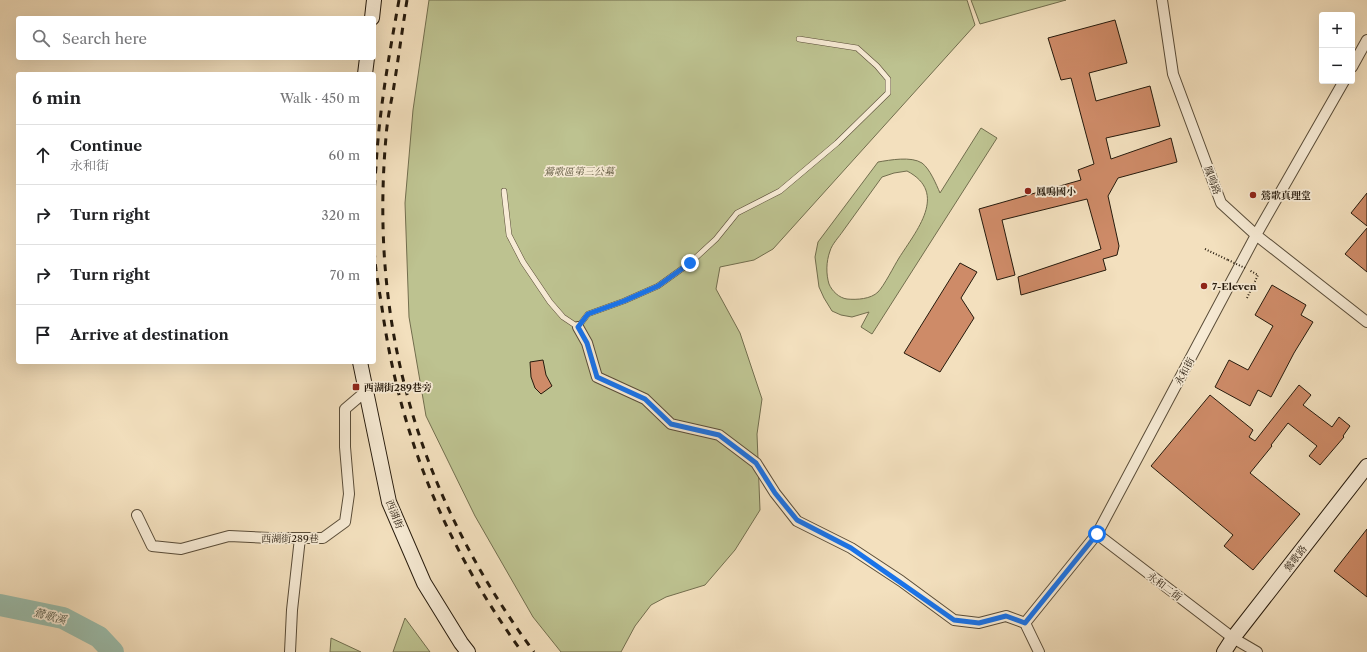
<!DOCTYPE html>
<html lang="en">
<head>
<meta charset="utf-8">
<style>
	:root { --surface:#fff; --page:#f2f2f2; --text:#202124; --muted:#757577; --line:#e0e0e0 }
	body { margin:0; font-family:"Libre Caslon Text","Noto Serif TC",serif; background:var(--page); color:var(--text) }
	.controls { position:absolute; right:12px; top:12px; display:grid; overflow:hidden; border-radius:4px; box-shadow:0 4px 16px #0002 }
	.controls button { width:36px; height:36px; display:grid; place-items:center; padding:0; border:0; border-bottom:1px solid var(--line); background:var(--surface); color:var(--text); font:20px sans-serif }
	.stop { position:absolute; width:12px; height:12px; margin:-9px; border:3px solid #1a73e8; border-radius:50%; background:#fff }
	.stop.end { background:#1a73e8; border-color:#fff; box-shadow:0 1px 4px #0008 }
	.list { margin:0; padding:0; list-style:none }
	h2 { display:flex; justify-content:space-between; align-items:center; height:52px; margin:0; padding:0 16px; font-size:17px }
	h2 small { font-size:13px; font-weight:400; color:var(--muted) }
	.list li { display:grid; grid-template-columns:26px 1fr auto; gap:12px; align-items:center; box-sizing:border-box; height:60px; padding:0 16px; border-top:1px solid var(--line) }
	.list b { display:block; font-size:15px; white-space:nowrap }
	.list p { margin:0; font-size:13px; white-space:nowrap; color:var(--muted) }
	.list em { font-size:13px; font-style:normal; color:var(--muted) }
	.icon { flex:none; width:22px; height:22px; fill:none; stroke:currentColor; stroke-width:2; stroke-linecap:round; stroke-linejoin:round }
	.map { position:relative; flex:none; width:1367px; height:652px; overflow:hidden }
	.search { position:absolute; background:var(--surface); box-shadow:0 4px 16px #0002; left:16px; top:16px; width:360px; height:44px; display:flex; align-items:center; gap:10px; box-sizing:border-box; padding:0 14px; border-radius:4px; color:var(--muted); font-size:15px }
	.panel { position:absolute; background:var(--surface); box-shadow:0 4px 16px #0002; left:16px; top:72px; width:360px; height:292px; border-radius:4px }
	.map>svg:first-child { display:block }
</style>
</head>
<body>
<div class="map">
<svg width="1367" height="652" viewBox="0 0 1367 652">
	<rect width="100%" height="100%" fill="#f3e0be"/>
	<filter id="stains"><feTurbulence type="fractalNoise" baseFrequency=".005" numOctaves="4"/><feColorMatrix values="0 0 0 0 .2 0 0 0 0 .09 0 0 0 0 .02 0 0 0 .5 -.17"/></filter>
	<radialGradient id="worn" r=".72"><stop offset=".6" stop-color="#630" stop-opacity="0"/><stop offset="1" stop-color="#630" stop-opacity=".3"/></radialGradient>
	<path fill="#bdc290" stroke="#726e4e" fill-rule="evenodd" d="M429,0H967L975,25L773,249L754,260L720,267L716,289L740,333L762,399L757,434L760,510L735,550L705,585L666,597L651,605L635,626L621,652H561L533,617L475,516L426,416L409,317L405,203L413,110Z
		M971,0H1066L980,24Z
		M981,128L997,138L872,334L861,327L869,312L852,317L841,315L832,311L824,298L819,287L815,257L818,242L878,162C890,160 911,156 922,163C930,169 936,184 940,193ZM907,171C949,193 916,231 899,258C894,266 884,286 878,292C871,299 857,300 847,299C839,298 832,291 829,284C826,274 826,262 830,251C832,244 839,237 843,231C856,213 869,195 882,177L894,173Z
		M405,618L430,652H393Z
		M331,638L361,652H330Z"/>
	<g fill="none" stroke-linecap="round" stroke-linejoin="round">
		<path stroke="#9cbead" stroke-width="22" d="M0,605L63,618L99,637L113,652"/>
	</g>
	<path fill="#ce8b68" stroke="#261a0c" d="M1115,20L1127,63L1089,73L1096,101L1150,86L1160,126L1106,138L1111,159L1171,138L1177,162L1118,178L1108,196L1119,246L1117,255L1103,259L1106,270L1021,295L1018,277L1101,249L1087,199L1002,220L1015,275L997,280L979,209L1081,180L1078,170L1094,164L1071,78L1061,80L1048,38Z
		M1367,193V226L1351,213Z
		M1367,228V272L1345,254Z
		M960,263L977,272L961,298L974,318L940,372L904,353Z
		M1272,285L1306,305L1301,315L1313,322L1294,353L1271,397L1258,390L1250,406L1215,387L1229,360L1248,370L1273,326L1255,315Z
		M543,360L546,375L552,386L541,394L535,388L531,377L530,362Z
		M1299,385L1311,395L1303,405L1332,427L1339,417L1350,426L1343,436L1344,437L1320,465L1309,456L1317,446L1288,423L1271,445L1272,446L1250,473L1300,514L1253,570L1224,546L1233,535L1151,466L1210,395L1253,430L1249,437L1255,441Z
		M1367,529V597L1334,571Z"/>
	<g fill="none" stroke-linecap="round" stroke-linejoin="round">
		<g stroke="#594c38" stroke-width="6">
			<path id="lane" d="M504,191L509,235L523,262L550,302L563,317L578,327L588,314L624,301L658,286L690,263L716,239L737,213L780,191L837,143L888,93V79L877,66L857,48L799,39"/>
		</g>
		<g stroke="#594c38" stroke-width="12">
			<path id="street" d="M1162,0L1173,74L1221,203L1256,235L1367,322
				M1352,67L1367,40
				M578,327L587,343L597,377L645,399L671,424L719,435L756,463L775,493L797,521L851,548L901,581L954,620L979,623L1006,616L1025,623
				M137,515L152,546L181,549L229,536L270,538H323L345,522L349,494L345,447V409L365,392
				M1097,534L1233,638L1257,652
				M290,652L292,610L300,538
				M1039,652L1025,623L1097,534L1256,235L1344,81"/>
		</g>
		<g stroke="#261a0c" stroke-width="16">
			<path id="secondary" d="M372,18L374,0
				M365,74L367,58
				M360,362L389,502L424,583L461,643L468,652
				M1224,652L1233,638L1367,466"/>
		</g>
		<path stroke="#261a0c" stroke-width="2" stroke-dasharray="1 2" stroke-linecap="butt" d="M1205,249L1228,260
			M1247,298L1258,275L1249,270"/>
		<use href="#lane" stroke="#f7ebd5" stroke-width="5"/>
		<use href="#street" stroke="#f7ebd5" stroke-width="10"/>
		<use href="#secondary" stroke="#f7ebd5" stroke-width="14"/>
		<path stroke="#261a0c" stroke-width="3" stroke-dasharray="7 7" stroke-linecap="butt" d="M399,0C389,56 379,111 376,167C373,201 372,237 376,270C378,285 381,300 383,315C402,442 447,548 522,652
			M407,0C402,31 398,61 393,92C390,107 387,122 386,137C369,328 420,498 534,652"/>
		<path stroke="#261a0c" stroke-width="2" stroke-dasharray="1 2" stroke-linecap="butt" d="M1228,260L1245,268"/>
	</g>
	<g fill="none" stroke-linecap="round" stroke-linejoin="round">
		<path stroke="#1a73e8" stroke-width="5" d="M690,263L658,286L624,301L588,314L578,327L587,343L597,377L645,399L671,424L719,435L756,463L775,493L797,520L851,548L954,620L979,623L1006,616L1025,623L1097,534"/>
	</g>
	<g fill="#8f2418" stroke="#f7ebd5" stroke-width="1.5">
		<circle cx="1028" cy="191" r="4"/>
		<circle cx="1253" cy="195" r="4"/>
		<circle cx="1204" cy="286" r="4"/>
		<rect x="352" y="383" width="8" height="8" rx="2"/>
	</g>
	<g text-anchor="middle" stroke-width="3.5" stroke-linejoin="round" paint-order="stroke">
		<g font-size="10" font-style="italic" fill="#534c34" stroke="#f7ebd5">
			<text x="579" y="175">鶯歌區第三公墓</text>
		</g>
		<g font-size="10" fill="#261a0c" stroke="#f7ebd5">
			<text transform="translate(1213 180) rotate(70)" y="4">鳳鳴路</text>
			<text transform="translate(1184 371) rotate(-62)" y="4">永和街</text>
			<text transform="translate(395 514) rotate(68)" y="4">西湖街</text>
			<text x="290" y="542">西湖街289巷</text>
			<text transform="translate(1295 558) rotate(-52)" y="4">鶯歌路</text>
			<text transform="translate(1165 586) rotate(37)" y="4">永和二街</text>
		</g>
		<g font-size="10" font-weight="bold" fill="#261a0c" stroke="#f7ebd5" text-anchor="start">
			<text x="1036" y="195">鳳鳴國小</text>
			<text x="1261" y="199">鶯歌真理堂</text>
			<text x="1212" y="290">7-Eleven</text>
			<text x="364" y="391">西湖街289巷旁</text>
		</g>
		<g font-size="11" font-style="italic" fill="#4f5344" stroke="#f7ebd5">
			<text transform="translate(50 616) rotate(15)" y="4">鶯歌溪</text>
		</g>
	</g>
	<rect width="100%" height="100%" filter="url(#stains)"/>
	<rect width="100%" height="100%" fill="url(#worn)"/>
</svg>
<div class="controls">
<button>+</button>
<button>−</button>
</div>
<div class="stop" style="left:1097px;top:534px"></div>
<div class="stop end" style="left:690px;top:263px"></div>
<div class="search"><svg class="icon" aria-label="search" viewBox="0 0 24 24"><circle cx="10" cy="10" r="6"/><path d="M15 15l6 6"/></svg>Search here</div>
<section class="panel">
<h2>6 min<small>Walk · 450 m</small></h2>
<ul class="list">
<li><svg class="icon" aria-label="ahead" viewBox="0 0 24 24"><path d="M12 20V5M6 11l6-6 6 6"/></svg><div><b>Continue</b><p>永和街</p></div><em>60 m</em></li>
<li><svg class="icon" aria-label="right" viewBox="0 0 24 24"><path d="M7 20v-9h11M14 6l5 5-5 5"/></svg><div><b>Turn right</b></div><em>320 m</em></li>
<li><svg class="icon" aria-label="right" viewBox="0 0 24 24"><path d="M7 20v-9h11M14 6l5 5-5 5"/></svg><div><b>Turn right</b></div><em>70 m</em></li>
<li><svg class="icon" aria-label="arrive" viewBox="0 0 24 24"><path d="M6 21V4h12l-3 4 3 4H6"/></svg><div><b>Arrive at destination</b></div></li>
</ul>
</section>
</div>
</body>
</html>
